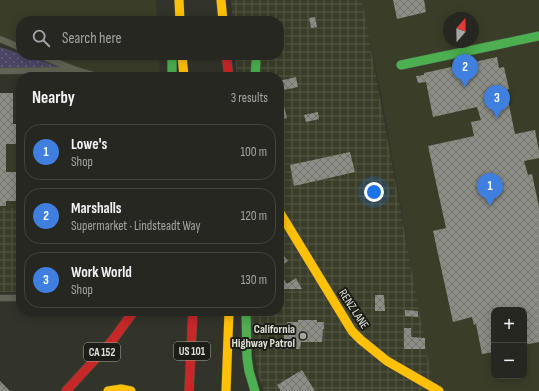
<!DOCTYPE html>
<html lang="en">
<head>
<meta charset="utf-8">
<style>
	:root { --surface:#262720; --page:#32332d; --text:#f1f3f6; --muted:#a4a5a5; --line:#42443e; --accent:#8bbbb9 }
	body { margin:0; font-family:"Sofia Sans Condensed",sans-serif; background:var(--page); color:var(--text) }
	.controls { position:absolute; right:12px; bottom:12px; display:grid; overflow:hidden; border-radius:8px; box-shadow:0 2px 10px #0003 }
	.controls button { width:36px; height:36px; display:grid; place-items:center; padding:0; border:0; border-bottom:1px solid var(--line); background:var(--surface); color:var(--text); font:20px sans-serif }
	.compass { position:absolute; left:443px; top:12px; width:36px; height:36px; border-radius:50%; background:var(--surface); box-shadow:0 2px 10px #0003; rotate:20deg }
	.you { position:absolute; left:374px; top:192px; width:14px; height:14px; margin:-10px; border:3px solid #fff; border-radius:50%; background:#1a73e8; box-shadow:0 0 0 6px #1a73e833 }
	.badge { display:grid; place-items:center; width:26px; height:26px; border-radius:50%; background:var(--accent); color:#fff; font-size:13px; font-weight:700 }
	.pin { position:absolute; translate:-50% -33px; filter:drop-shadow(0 1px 2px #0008) }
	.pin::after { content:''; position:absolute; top:21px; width:14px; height:12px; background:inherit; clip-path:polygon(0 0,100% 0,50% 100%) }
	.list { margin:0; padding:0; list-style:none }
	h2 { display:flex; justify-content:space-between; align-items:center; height:52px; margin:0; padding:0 16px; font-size:17px }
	h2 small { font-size:13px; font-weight:400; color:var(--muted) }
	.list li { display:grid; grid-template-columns:26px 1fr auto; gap:12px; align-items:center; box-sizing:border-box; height:56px; margin:0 8px 8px; padding:0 8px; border:1px solid var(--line); border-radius:16px }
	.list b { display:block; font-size:15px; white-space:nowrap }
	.list p { margin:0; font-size:13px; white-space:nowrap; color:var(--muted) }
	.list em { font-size:13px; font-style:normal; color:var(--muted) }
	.icon { flex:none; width:22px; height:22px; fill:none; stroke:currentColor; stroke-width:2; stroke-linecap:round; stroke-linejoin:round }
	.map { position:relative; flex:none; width:539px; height:391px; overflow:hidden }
	.search { position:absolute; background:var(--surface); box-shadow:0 2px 10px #0003; left:16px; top:16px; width:268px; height:44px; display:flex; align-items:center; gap:10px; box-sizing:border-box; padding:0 14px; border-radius:16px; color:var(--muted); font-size:15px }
	.panel { position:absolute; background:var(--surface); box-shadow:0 2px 10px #0003; left:16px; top:72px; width:268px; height:244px; border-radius:16px }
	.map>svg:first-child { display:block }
</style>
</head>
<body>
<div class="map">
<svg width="539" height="391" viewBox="0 0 539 391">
	<defs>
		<pattern id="industrial-grid" width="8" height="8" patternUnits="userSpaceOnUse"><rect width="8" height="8" fill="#3a3d28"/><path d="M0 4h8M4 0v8" fill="none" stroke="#565947"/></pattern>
		<pattern id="grass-dots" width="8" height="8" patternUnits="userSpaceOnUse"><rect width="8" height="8" fill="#4c4664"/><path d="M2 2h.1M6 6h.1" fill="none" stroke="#66617a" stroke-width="1.8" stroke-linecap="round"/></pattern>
		<pattern id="building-cross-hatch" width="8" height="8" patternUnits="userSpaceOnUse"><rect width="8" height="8" fill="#8c8e86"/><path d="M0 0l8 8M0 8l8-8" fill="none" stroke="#73746e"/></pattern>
	</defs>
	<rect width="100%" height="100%" fill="#32342a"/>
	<path fill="#3a3d28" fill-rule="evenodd" d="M0,0H156L157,21H21V45L0,38Z
		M361,0H539V391H433L381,93ZM449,18H473V42H449ZM494,310H524V376H494Z
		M49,55H159L160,77H96L93,74Z
		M0,132L21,133V208H0Z"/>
	<path fill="url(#industrial-grid)" d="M231,0H362L434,391H264L258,375L252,335L251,311H279V77H237L235,55H279V21H233Z
		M0,208H21V292H0Z"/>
	<path fill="url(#grass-dots)" d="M0,47L21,54V55H24L60,67L0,68Z"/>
	<path fill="url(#building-cross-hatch)" d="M393,0H424L426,12L397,19Z
		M315,17L317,27L311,28L309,18Z
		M497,57L499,68L504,67L509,89L506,90L515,134L535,130L539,151V158L524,161L528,175L532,174L539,207V342L524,345V310H494V352L482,354L476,324L474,325L472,317L453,322L433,231L446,228L428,146L474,136L471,122L481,120L477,107L433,117L426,82L418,83L416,76L424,75V73Z
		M296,77L298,87L279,91V81Z
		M0,93H13V124H20L19,134H21V144H6V172H21V201H6V206H0Z
		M279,94H281L287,118L279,120Z
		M318,112L319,119L306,122L304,115Z
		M350,152L355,172L294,186L290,165Z
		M279,250L288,261L279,267Z
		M279,272L287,284L296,278L302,289H279Z
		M375,295H384L385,311H375Z
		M405,310L418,311V317L405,316Z
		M298,320H317V322H324V329H323L322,342H301L300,349H278V340H284V326H287V322H298Z
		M404,328H411V337L425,338V349H404Z
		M302,370L315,391H281L277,385Z
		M0,381L10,391H0Z"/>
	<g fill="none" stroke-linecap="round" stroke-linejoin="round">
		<g stroke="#4d4f47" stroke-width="7">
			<path id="street" d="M0,39L21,48
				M39,55L76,70L100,77
				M0,71L76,70
				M0,298H21"/>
		</g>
		<g stroke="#4d4f47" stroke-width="10">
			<path id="fast" d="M172,55V77
				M401,65L539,36
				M255,77L256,62
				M246,311L247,357L249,371L255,391"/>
		</g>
		<g stroke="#4d4f47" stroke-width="10">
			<path id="slow" d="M179,0L180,21
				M221,0L223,21
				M182,55L184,77
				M279,211L352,331L361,340L387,361L439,391
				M108,391L121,389L131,391
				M226,391L229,311"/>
		</g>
		<g stroke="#4d4f47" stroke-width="10">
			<path id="jam" d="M226,55L229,77
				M66,391L112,341L134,311
				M189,391L193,311"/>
		</g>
		<use href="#street" stroke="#616354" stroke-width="6"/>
		<use href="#fast" stroke="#4caf50" stroke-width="9"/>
		<use href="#slow" stroke="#ffc107" stroke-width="9"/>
		<use href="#jam" stroke="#c62828" stroke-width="9"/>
	</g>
	<circle fill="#a4a69c" stroke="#1c1d16" stroke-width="1.5" cx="303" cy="336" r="4"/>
	<g text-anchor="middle" stroke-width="4" stroke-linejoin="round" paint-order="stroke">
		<g fill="#1c1d16" stroke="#a6a89e" stroke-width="1">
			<rect x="174" y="342" width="36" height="18" rx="3"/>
			<rect x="84" y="343" width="36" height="18" rx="3"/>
		</g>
		<g font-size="11" font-weight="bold" fill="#e1e3d9">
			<text x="192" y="355">US 101</text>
			<text x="102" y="356">CA 152</text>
		</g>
		<g font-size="12" fill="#e1e3d9" stroke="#1c1d16">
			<text transform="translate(354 309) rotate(57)" y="4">RENZ LANE</text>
		</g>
		<g font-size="12" font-weight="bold" fill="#e1e3d9" stroke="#1c1d16" text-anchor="end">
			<text x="295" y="333">California<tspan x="295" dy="14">Highway Patrol</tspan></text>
		</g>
	</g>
</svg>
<div class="controls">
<button>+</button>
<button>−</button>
</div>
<svg class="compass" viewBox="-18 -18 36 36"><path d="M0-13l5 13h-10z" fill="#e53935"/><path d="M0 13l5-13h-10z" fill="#a4a5a5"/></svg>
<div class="you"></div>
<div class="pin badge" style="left:490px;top:206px;background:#3f7fe0">1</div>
<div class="pin badge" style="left:465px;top:87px;background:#3f7fe0">2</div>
<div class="pin badge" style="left:497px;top:118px;background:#3f7fe0">3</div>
<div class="search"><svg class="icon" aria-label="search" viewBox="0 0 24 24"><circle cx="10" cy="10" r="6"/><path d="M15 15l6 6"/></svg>Search here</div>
<section class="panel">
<h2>Nearby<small>3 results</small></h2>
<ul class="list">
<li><span class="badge" style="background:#3f7fe0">1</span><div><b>Lowe's</b><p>Shop</p></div><em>100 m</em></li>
<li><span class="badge" style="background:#3f7fe0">2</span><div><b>Marshalls</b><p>Supermarket · Lindsteadt Way</p></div><em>120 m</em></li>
<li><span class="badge" style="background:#3f7fe0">3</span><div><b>Work World</b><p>Shop</p></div><em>130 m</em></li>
</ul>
</section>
</div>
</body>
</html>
